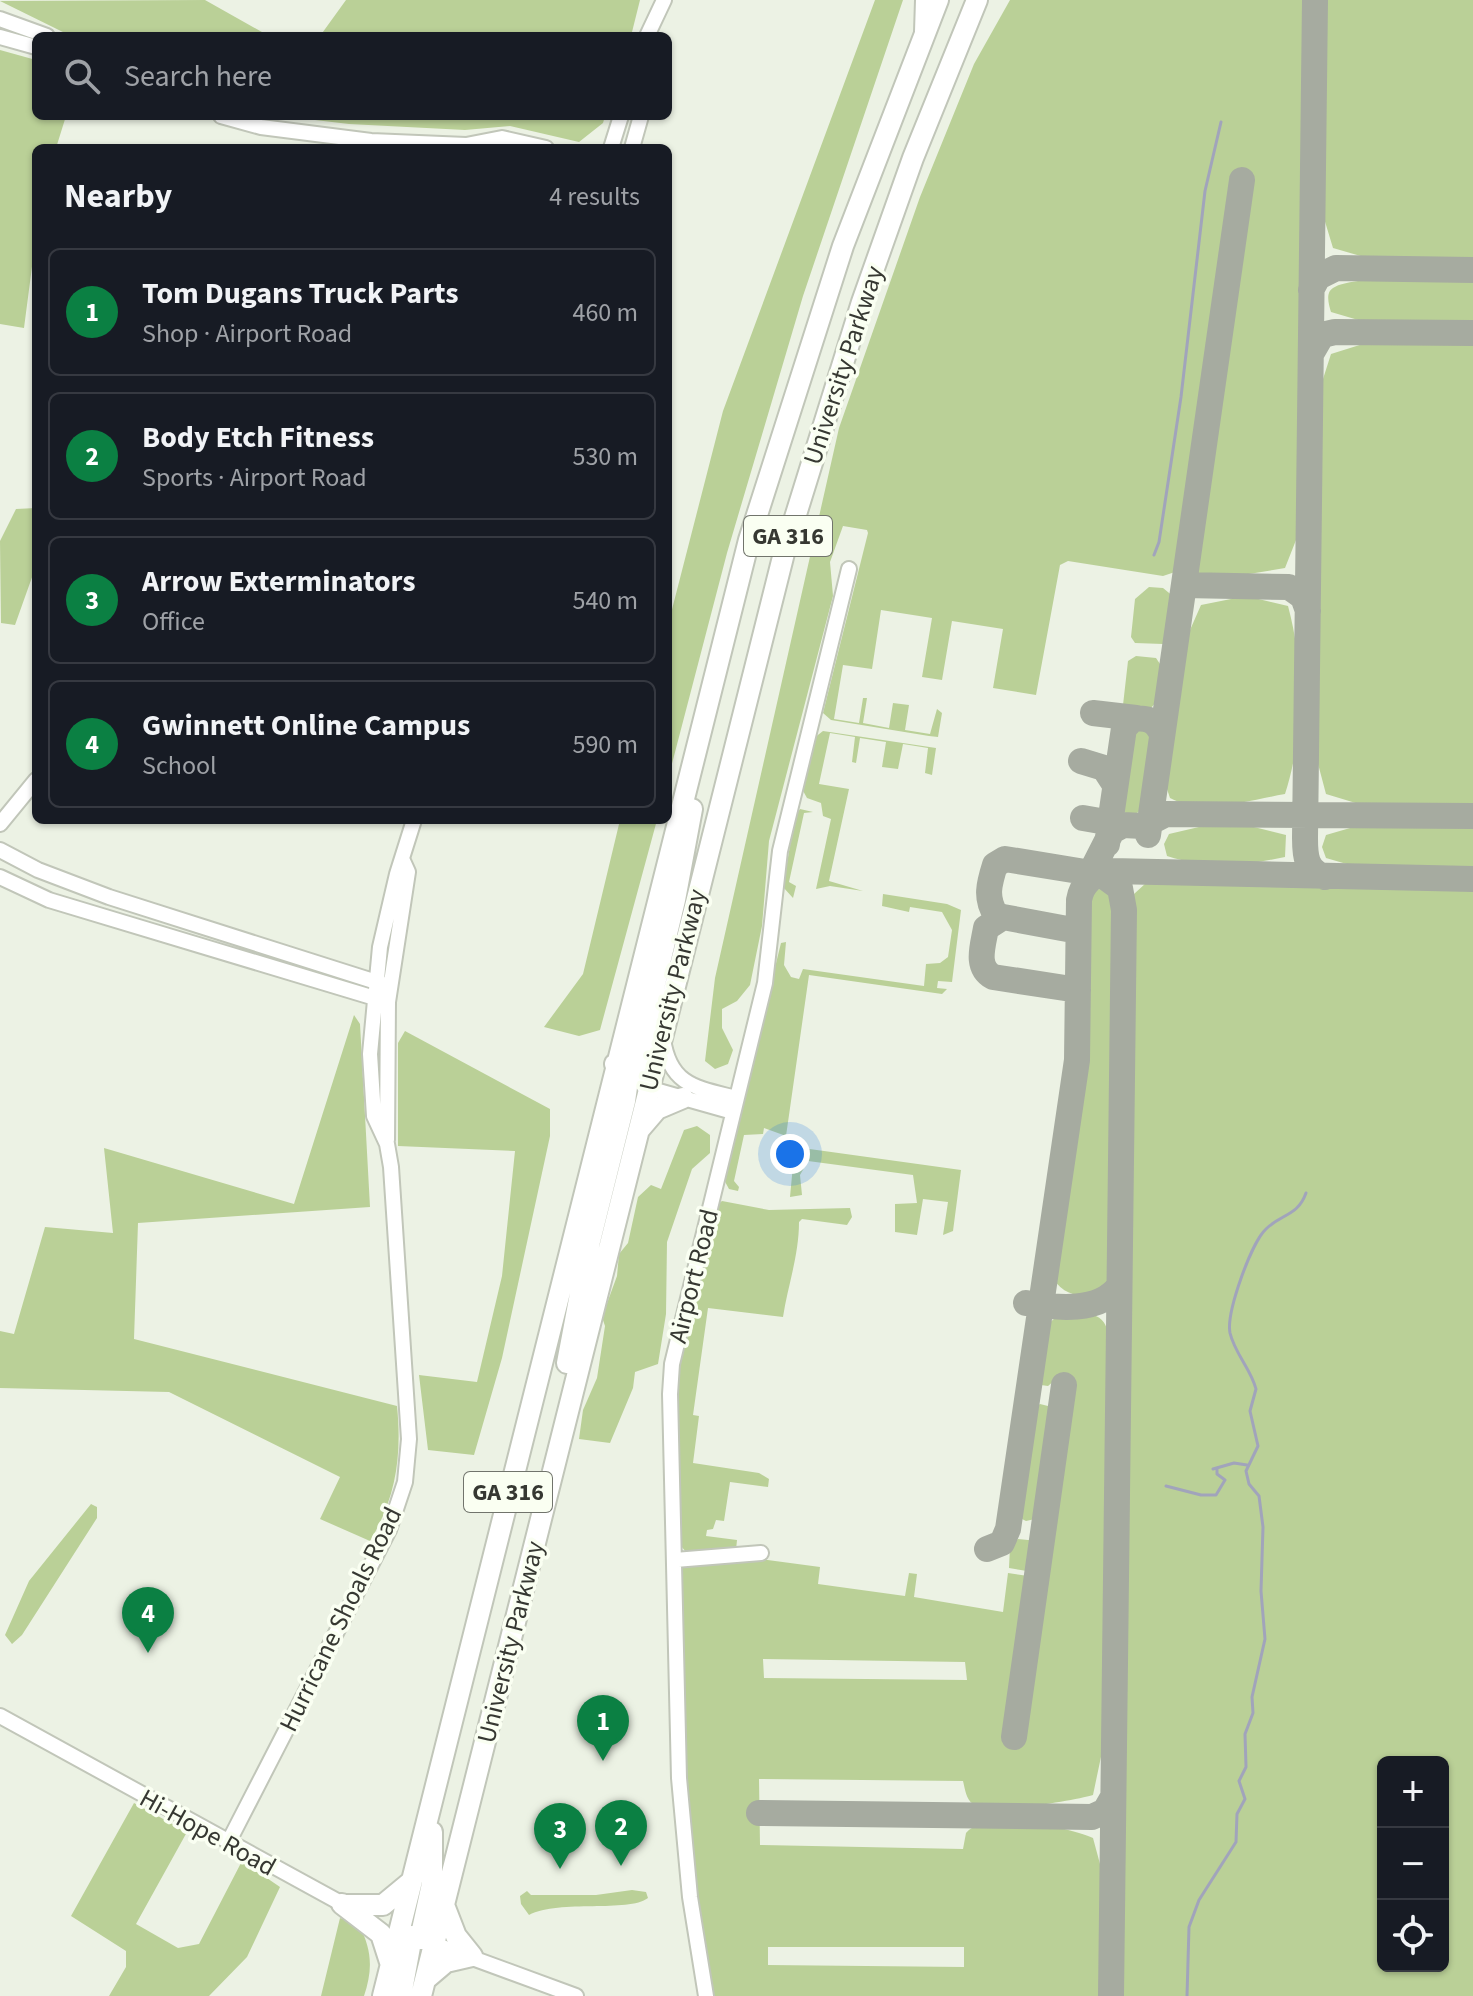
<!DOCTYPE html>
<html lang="en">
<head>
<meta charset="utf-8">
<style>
	:root { --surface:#171b24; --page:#20242c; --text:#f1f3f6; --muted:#9ea1a6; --line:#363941; --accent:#0b8043 }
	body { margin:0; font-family:"Source Sans 3",sans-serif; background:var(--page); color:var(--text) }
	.controls { position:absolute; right:24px; bottom:24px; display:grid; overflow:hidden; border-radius:12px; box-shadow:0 2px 6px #0004 }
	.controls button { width:72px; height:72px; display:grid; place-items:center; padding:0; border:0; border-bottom:2px solid var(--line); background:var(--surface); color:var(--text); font:40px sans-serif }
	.you { position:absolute; left:790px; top:1154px; width:28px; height:28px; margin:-20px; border:6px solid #fff; border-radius:50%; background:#1a73e8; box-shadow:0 0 0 12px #1a73e833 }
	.badge { display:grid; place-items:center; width:52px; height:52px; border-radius:50%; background:var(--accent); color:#fff; font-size:26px; font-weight:700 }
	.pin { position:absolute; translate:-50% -66px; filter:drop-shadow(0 2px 4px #0008) }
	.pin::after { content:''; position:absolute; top:42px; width:28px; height:24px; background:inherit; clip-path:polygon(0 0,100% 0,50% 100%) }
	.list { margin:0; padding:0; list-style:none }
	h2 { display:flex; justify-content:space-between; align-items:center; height:104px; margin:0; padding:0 32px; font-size:34px }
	h2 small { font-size:26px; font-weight:400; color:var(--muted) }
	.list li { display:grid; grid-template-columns:52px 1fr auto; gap:24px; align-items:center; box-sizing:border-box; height:128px; margin:0 16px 16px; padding:0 16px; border:2px solid var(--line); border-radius:12px }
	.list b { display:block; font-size:30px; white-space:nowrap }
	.list p { margin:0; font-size:26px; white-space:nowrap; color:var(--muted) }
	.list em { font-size:26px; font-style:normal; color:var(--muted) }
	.icon { flex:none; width:44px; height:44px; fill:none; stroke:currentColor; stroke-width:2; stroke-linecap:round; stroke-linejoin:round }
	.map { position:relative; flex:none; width:1473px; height:1996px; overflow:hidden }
	.search { position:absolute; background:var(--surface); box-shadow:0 2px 6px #0004; left:32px; top:32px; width:640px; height:88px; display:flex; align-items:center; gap:20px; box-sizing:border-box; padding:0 28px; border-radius:12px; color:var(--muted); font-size:30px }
	.panel { position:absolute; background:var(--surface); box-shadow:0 2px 6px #0004; left:32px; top:144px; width:640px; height:680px; border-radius:12px }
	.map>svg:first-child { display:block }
</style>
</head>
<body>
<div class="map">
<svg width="1473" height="1996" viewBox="0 0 1473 1996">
	<rect width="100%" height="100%" fill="#ecf2e4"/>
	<path fill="#bad097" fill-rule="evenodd" d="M205,0L269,36H71L0,1Z
		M346,0H640L631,36H320Z
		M875,0H903L803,296L727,553L668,779V625L723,411Z
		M1010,0H1306L1298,535L1285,568L1249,574L1193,576L1250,184L1249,180L1235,177L1175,572L1163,576L1068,561L1060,565L1036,695L993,688L1003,629L952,621L942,680L922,677L932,618L881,610L872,669L843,665L834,719L859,723L863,698H867L863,723L889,728L893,703L909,705L905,730L930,734L937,709L942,713L938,737L929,736L831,720L823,713L868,533L867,530L843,526L830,562L833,596L769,841L762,926L750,985L737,1001L722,1009V1028L733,1050L728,1064L715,1069L705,1061L715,978L839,428L920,197L974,64Z
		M1325,0H1473V261L1364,257L1333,248L1323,215Z
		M0,50L36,60V116H66L56,148H36V236L24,328L0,324Z
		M281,116H605L603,123L579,142L510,126L465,130L349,124Z
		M1473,279V325L1365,322L1331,312C1329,305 1325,293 1333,288C1352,274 1446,279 1473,279Z
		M1473,342V808L1359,804L1326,794L1317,760L1318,439L1323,379L1331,354L1366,343Z
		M36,508V566L15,625L1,623L0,541L16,509Z
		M1149,587L1163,588L1174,597L1168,638L1163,644L1135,643L1131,637L1135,599Z
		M1246,596L1288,606C1304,665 1304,735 1285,794C1251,800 1202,815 1170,798L1164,780L1183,646L1201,605Z
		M1136,656L1156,658L1162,667L1158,700L1150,709L1123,705L1128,661Z
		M1139,725L1149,728L1153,738L1143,808L1131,818L1121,809L1132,731Z
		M823,731L936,748L932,775L925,773L928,748L903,744L898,769L882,767L886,742L860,738L856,763L852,762L855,737L830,733L819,784L849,789L829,881L863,891L830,886L816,889L831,819L823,816L821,803L807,798L802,789L814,738Z
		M800,809L813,812L804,813L789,882L796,886L793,898L783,887L795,816Z
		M620,820H657L600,1030L579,1036L544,1027L583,974Z
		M1216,823L1242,824L1286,835L1285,857C1242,866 1208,869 1167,856L1164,844L1169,834Z
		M1473,825V871L1357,867L1326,858L1322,847L1326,835L1357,826Z
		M1146,883L1473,888V1996H1117L1131,911L1134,894ZM1383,1762H1443V1966H1383Z
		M1099,889L1108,890L1115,903L1110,1271C1107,1305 1062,1302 1051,1274L1085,1046L1087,903L1090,894Z
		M883,894L947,904L961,910L952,982L938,981L937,988L947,989L942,994L809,975L786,1136L764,1128L763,1134L744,1135L734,1181L739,1187L738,1191L729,1189L723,1178L781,943L786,942L784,965L791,977L799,979L803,969L924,986L926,964L940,963L948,957L952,930L942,912L910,907L909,912L882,906Z
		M354,1015L360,1024L370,1207L138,1223L134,1339L397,1406C402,1456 396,1498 370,1541L320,1519L340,1477L169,1392L0,1388V1331L14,1334L45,1227L113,1233L104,1148L294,1204Z
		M405,1031L550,1109V1136L502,1358L474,1455L428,1450L419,1375L477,1382L502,1276L515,1151L398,1146V1043Z
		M697,1126L710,1135V1153L692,1169L667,1242L666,1314L658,1364L635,1372L633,1388L610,1443L579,1439L583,1410L597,1378L605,1326L602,1317L617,1276L619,1254L628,1243L638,1197L651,1185L661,1189L684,1130Z
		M788,1146L961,1170L953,1231L943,1235L948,1202L923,1199L917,1235L895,1232V1204L917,1203L913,1175L808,1161L800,1175L802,1195L790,1197L793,1165L781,1162L780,1156Z
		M722,1201L769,1210L850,1208L852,1217L847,1225L802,1219L799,1222C799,1255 788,1285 783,1317L708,1308L693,1415L699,1416L693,1463L759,1473L769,1479L768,1487L730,1482L724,1521L716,1520L713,1529L707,1530L706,1536L737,1540L736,1550L687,1553L680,1545L678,1372L718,1204Z
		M1066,1313C1098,1313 1108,1314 1110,1348L1106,1702L1102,1752L1093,1795C1072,1801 991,1815 973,1804C966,1799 965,1789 963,1781L759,1779L760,1845L963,1849L966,1833C985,1810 1068,1827 1093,1838L1100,1864L1103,1996H712L686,1819L681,1570L685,1566L760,1559L820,1567L818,1584L905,1596L909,1573L917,1574L914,1597L1003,1612L1008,1573L1028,1576L1006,1733L1021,1742L1047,1556L1032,1553L1027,1571L1009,1568L1010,1547L1018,1539L1048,1542L1071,1386L1056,1384L1055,1380L1048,1386L1041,1385C1027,1365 1040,1318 1066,1313ZM763,1659L965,1662L967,1680L764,1678ZM768,1947H964V1967L768,1965Z
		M1040,1404L1048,1406L1050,1414L1035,1519L1026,1521L1018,1517L1017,1509L1029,1419L1031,1411Z
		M91,1504L97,1507V1518L22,1635L12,1644L5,1635L29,1581Z
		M134,1803L187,1832L136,1924L178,1948L199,1944L242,1861L280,1887L247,1957L209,1996H109L126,1967V1951L71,1916Z
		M632,1890L646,1892L648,1898C628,1913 560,1899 529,1915L521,1904L520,1896L527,1891L531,1895H596Z
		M340,1918L359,1925C372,1950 373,1969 364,1996H321Z"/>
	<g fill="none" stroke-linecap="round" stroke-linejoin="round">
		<path stroke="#a1a4bb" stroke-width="3" d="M1154,555L1159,542L1181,397L1205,191L1221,122
			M1213,1469L1234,1463L1247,1465
			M1166,1486L1201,1495H1216L1225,1480L1217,1474V1468
			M1187,1996L1189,1927L1199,1900L1236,1842L1237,1814L1245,1799L1239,1781L1246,1767L1245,1734L1253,1713L1252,1697L1265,1639L1261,1591L1263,1527L1259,1496L1249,1484L1246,1471L1258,1446L1250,1411L1256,1389C1251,1369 1235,1354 1230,1333C1226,1313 1251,1243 1266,1229C1281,1214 1298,1216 1306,1193"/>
		<path stroke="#a6aba0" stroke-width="26" d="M1315,0L1305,838C1305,857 1306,870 1325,877
			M1311,290L1318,277L1336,268L1473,270
			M1311,354L1322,335L1335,332L1473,333
			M1184,585L1289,587L1303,597L1308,611
			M1093,713L1136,718
			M1081,761L1104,768L1115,785
			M1083,818L1123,825
			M1148,835L1242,180
			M1107,844L1124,728L1133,719C1148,717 1157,721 1162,735
			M1098,872L1120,888L1124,910L1111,1996
			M1084,886L1112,831L1123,825L1143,826L1166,814L1473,816
			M1003,917L996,915C985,898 989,884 995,865L1005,859L1085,872L1107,871
			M1078,990L993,977C975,967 983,946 986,928L1003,917L1078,931
			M1026,1303C1056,1308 1100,1313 1119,1286
			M987,1549L1002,1543L1008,1529L1077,1060L1079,900C1082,883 1093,874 1111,871L1473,879
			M1014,1737L1064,1385
			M759,1813L1092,1817L1105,1811L1113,1797"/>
		<g stroke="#c1c6b9" stroke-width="18">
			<path id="minor" d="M0,19L47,36
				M922,32L923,0
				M647,36L664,0
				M0,37L36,47
				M221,116L261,127L371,141L466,145L502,138L546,148
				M611,148L621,116
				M632,148L641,116
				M0,824L36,780
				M0,850L38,870L109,897L389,986
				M0,877L49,900L388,1002
				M663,1039C670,1086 697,1088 736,1098
				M648,1088L733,1112
				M387,1140L388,1002L408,872L403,861
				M675,1560L761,1553
				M0,1716L348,1907
				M228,1843L389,1530L405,1482L409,1439L391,1167L387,1144L374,1116L370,1054L380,947L397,874L414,820
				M426,1941L576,1996
				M706,1996L690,1897L679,1778L670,1394L672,1364L765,983L780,851L849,569"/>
		</g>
		<g stroke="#c1c6b9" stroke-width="24">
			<path id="highway" d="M648,1088L636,1063L675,900L692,809
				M639,1130L657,1109L683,1098
				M567,1363L590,1241L625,1101L627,1087L615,1064
				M342,1904L381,1934L390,1962
				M346,1905H383L412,1881
				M444,1905L456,1936L472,1956
				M420,1939L432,1884V1832
				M426,1979L446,1962L472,1956
				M383,1996L749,540L843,246L938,0
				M401,1996L412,1936
				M421,1996L784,553L862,302L913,158L977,0"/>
		</g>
		<use href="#minor" stroke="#fff" stroke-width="14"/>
		<use href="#highway" stroke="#fff" stroke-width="20"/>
	</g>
	<g text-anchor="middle" stroke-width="7" stroke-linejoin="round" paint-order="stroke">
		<g fill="#fafff2" stroke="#71746c" stroke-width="2">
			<rect x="744" y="516" width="88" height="40" rx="6"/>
			<rect x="464" y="1472" width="88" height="40" rx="6"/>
		</g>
		<g font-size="24" font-weight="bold" fill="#363832">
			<text x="788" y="544">GA 316</text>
			<text x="508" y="1500">GA 316</text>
		</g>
		<g font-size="26" fill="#363832" stroke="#fafff2">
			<text transform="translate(843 365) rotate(-72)" y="9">University Parkway</text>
			<text transform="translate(672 990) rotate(-76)" y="9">University Parkway</text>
			<text transform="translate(693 1276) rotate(-76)" y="9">Airport Road</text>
			<text transform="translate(340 1619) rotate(-64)" y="9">Hurricane Shoals Road</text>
			<text transform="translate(510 1642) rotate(-76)" y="9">University Parkway</text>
			<text transform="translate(208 1832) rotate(29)" y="9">Hi-Hope Road</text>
		</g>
	</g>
</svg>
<div class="controls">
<button>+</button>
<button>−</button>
<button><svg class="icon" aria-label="locate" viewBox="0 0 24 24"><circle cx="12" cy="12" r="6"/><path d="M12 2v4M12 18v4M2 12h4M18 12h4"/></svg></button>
</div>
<div class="you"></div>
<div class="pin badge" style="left:603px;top:1761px">1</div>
<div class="pin badge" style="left:621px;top:1866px">2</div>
<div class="pin badge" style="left:560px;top:1869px">3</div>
<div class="pin badge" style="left:148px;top:1653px">4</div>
<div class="search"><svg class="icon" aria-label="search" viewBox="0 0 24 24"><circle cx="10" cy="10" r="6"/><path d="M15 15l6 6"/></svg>Search here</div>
<section class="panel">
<h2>Nearby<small>4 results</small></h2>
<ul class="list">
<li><span class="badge">1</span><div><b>Tom Dugans Truck Parts</b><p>Shop · Airport Road</p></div><em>460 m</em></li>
<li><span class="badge">2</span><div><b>Body Etch Fitness</b><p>Sports · Airport Road</p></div><em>530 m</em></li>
<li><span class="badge">3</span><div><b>Arrow Exterminators</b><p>Office</p></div><em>540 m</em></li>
<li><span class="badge">4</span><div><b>Gwinnett Online Campus</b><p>School</p></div><em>590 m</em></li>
</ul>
</section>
</div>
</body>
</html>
